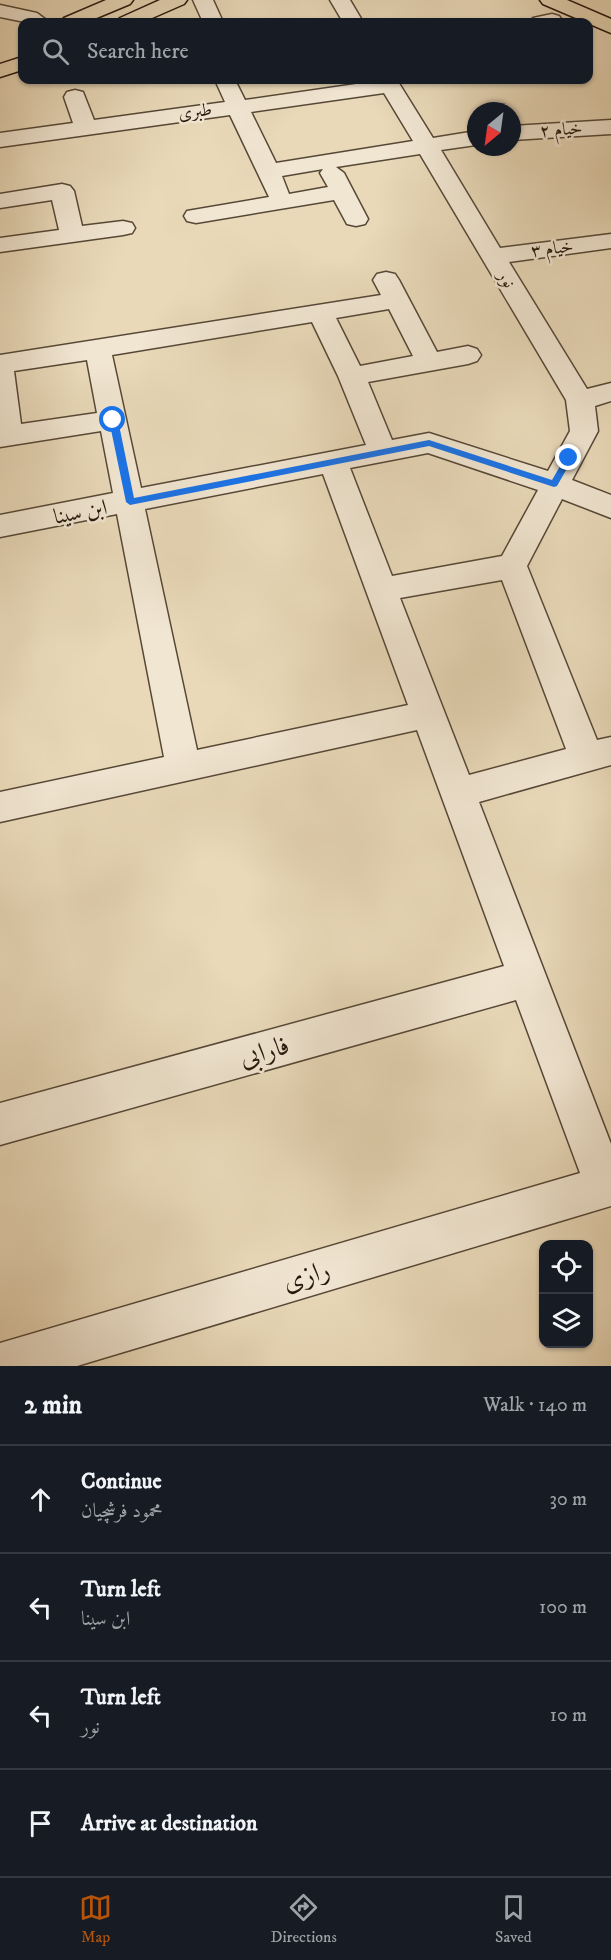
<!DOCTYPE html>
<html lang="en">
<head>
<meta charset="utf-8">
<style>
	:root { --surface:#171b24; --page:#242831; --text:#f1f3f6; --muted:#9ea1a6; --line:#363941; --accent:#b45309 }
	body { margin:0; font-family:"IM FELL DW Pica",Amiri,serif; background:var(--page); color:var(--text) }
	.controls { position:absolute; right:18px; bottom:18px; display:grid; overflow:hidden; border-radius:12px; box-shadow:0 2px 4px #0004 }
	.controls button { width:54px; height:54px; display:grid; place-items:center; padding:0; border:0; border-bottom:2px solid var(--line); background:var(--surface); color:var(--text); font:30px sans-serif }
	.compass { position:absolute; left:467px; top:102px; width:54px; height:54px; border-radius:50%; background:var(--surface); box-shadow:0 2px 4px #0004; rotate:209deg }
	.stop { position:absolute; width:18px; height:18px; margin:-14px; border:4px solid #1a73e8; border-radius:50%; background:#fff }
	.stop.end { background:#1a73e8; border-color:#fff; box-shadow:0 2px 6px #0008 }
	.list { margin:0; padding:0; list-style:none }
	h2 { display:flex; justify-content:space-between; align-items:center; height:78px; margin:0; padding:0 24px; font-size:26px }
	h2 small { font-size:20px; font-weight:400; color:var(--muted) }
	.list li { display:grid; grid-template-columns:39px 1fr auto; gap:18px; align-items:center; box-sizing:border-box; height:108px; padding:0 24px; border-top:2px solid var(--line) }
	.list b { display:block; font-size:22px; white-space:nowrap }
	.list p { margin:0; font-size:20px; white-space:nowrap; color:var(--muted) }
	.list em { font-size:20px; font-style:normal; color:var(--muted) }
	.icon { flex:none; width:33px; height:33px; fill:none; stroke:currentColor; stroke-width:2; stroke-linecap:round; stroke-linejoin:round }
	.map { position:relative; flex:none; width:611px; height:1366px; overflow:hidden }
	.search { position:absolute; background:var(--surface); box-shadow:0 2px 4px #0004; left:18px; right:18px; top:18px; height:66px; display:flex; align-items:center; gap:15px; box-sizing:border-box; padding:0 21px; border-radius:12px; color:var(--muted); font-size:22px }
	.sheet { height:510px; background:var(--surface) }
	nav { display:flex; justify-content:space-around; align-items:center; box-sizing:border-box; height:84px; border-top:2px solid var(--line); background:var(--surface); font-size:16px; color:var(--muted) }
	nav a { display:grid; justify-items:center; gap:3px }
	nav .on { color:var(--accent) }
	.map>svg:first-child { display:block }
</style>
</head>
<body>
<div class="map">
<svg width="611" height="1366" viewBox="0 0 611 1366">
	<rect width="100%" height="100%" fill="#e9d9b9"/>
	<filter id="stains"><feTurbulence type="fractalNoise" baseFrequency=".00333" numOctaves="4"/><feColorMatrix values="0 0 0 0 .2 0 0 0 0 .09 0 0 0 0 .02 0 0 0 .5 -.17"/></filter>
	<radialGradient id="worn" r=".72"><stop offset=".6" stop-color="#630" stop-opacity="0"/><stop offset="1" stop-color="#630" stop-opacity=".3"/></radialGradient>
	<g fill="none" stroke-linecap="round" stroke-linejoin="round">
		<g stroke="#564837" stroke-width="3">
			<path id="minor" d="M193,0H213L223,22H203Z
				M330,0H350L363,22H343Z
				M0,5L37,13L49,22H25L0,17Z
				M552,14L559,16L562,20L560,22H530L533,18Z
				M215,80H235L245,100L377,81V80H397L433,138L476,131V145L441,150L500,248L611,234V248L509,262L587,389L611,383V401L595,406L598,431L572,480L611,495V518L562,499L527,566L597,740L611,737V765L479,802L611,1144V1206L77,1366H0V1343L580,1173L516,1000L0,1145V1103L504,966L417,730L0,822V792L164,757L117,514L0,537V515L113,493L101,431L0,447V355L381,295L373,280L377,274L386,272L395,274L399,280L437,352L468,346L477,349L481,355L477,361L468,364L368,382L392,440L429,433L548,471L570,431L566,400L420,154L336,167L344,173L368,219L365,224L356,226L347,224L334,200L196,223L187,221L184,216L187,211L269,197L230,115L0,147V133L73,123L64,97L67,92L75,90L83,92L94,120L225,102ZM384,93L413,141L276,163L251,112ZM323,169L320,173L328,187L289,194L282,176ZM389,309L413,356L360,366L336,318ZM312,322L338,376L366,445L141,488L112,355ZM87,360L97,413L21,424L14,371ZM428,453L538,490L502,556L392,576L350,468ZM323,474L408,705L197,750L145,509ZM502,580L566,749L469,775L400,598Z
				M611,120V134L512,140V126Z
				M62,184L70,186L74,191L82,226L123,221L132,223L135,228L132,233L123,235L0,252V238L59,230L52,200L0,208V194Z"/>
		</g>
		<g stroke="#25180c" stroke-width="3">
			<path id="major" d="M106,0H133L130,4L87,22H61L64,18Z
				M160,0H187L184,4L143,22H117L120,18Z
				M540,0H567L611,19V33L543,4Z
				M22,57V70L0,77V64Z"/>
		</g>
		<use href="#minor" fill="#f1e6d2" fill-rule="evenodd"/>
		<use href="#major" fill="#e9d9b9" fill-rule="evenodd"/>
	</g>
	<path fill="#1a73e8" d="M113,417L118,420L134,498L429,440L552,480L566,456L573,458L557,486L554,487L429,446L130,505L126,502L109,420Z"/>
	<g text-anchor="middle" stroke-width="5" stroke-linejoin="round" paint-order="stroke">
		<g font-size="18" fill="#25180c" stroke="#f1e6d2">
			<text transform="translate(195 111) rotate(-8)" y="6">طبری</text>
			<text transform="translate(561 129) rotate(-4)" y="6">خیام ۲</text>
			<text transform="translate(552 248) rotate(-7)" y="6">خیام ۳</text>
			<text transform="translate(507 279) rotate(59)" y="6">نور</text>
		</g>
		<g font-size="22" fill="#25180c" stroke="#f1e6d2">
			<text transform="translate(80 511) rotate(-11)" y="8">ابن سینا</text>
		</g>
		<g font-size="27" fill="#25180c" stroke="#f1e6d2">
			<text transform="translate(264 1051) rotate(-16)" y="9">فارابی</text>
			<text transform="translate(306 1275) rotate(-17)" y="9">رازی</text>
		</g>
	</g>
	<rect width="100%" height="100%" filter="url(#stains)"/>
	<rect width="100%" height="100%" fill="url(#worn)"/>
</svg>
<div class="controls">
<button><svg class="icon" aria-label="locate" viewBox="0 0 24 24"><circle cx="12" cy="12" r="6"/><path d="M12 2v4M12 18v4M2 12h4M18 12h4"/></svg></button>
<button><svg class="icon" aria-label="layers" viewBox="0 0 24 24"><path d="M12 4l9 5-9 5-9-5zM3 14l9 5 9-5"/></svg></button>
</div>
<svg class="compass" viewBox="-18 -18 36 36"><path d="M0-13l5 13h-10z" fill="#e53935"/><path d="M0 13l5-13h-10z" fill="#9ea1a6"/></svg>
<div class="stop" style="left:113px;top:420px"></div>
<div class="stop end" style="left:569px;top:458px"></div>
<div class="search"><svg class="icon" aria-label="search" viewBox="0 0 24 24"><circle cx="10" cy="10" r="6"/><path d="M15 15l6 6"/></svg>Search here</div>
</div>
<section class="sheet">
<h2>2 min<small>Walk · 140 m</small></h2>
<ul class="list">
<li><svg class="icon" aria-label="ahead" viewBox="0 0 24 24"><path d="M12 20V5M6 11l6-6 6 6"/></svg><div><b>Continue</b><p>محمود فرشچیان</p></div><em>30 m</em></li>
<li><svg class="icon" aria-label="left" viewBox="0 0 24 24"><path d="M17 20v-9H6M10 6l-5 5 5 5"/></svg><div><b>Turn left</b><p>ابن سینا</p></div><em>100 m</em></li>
<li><svg class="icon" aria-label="left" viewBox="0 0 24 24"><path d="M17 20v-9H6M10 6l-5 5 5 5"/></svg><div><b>Turn left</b><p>نور</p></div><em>10 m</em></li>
<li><svg class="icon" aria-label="arrive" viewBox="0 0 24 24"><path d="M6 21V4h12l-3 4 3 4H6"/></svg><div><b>Arrive at destination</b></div></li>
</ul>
</section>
<nav>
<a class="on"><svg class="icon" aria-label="map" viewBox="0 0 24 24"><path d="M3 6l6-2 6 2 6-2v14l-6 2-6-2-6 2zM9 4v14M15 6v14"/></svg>Map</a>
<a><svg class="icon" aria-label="directions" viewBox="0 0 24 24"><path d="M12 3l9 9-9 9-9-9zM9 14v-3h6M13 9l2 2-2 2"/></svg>Directions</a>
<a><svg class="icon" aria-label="saved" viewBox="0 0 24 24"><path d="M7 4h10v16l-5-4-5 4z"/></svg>Saved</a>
</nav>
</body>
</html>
